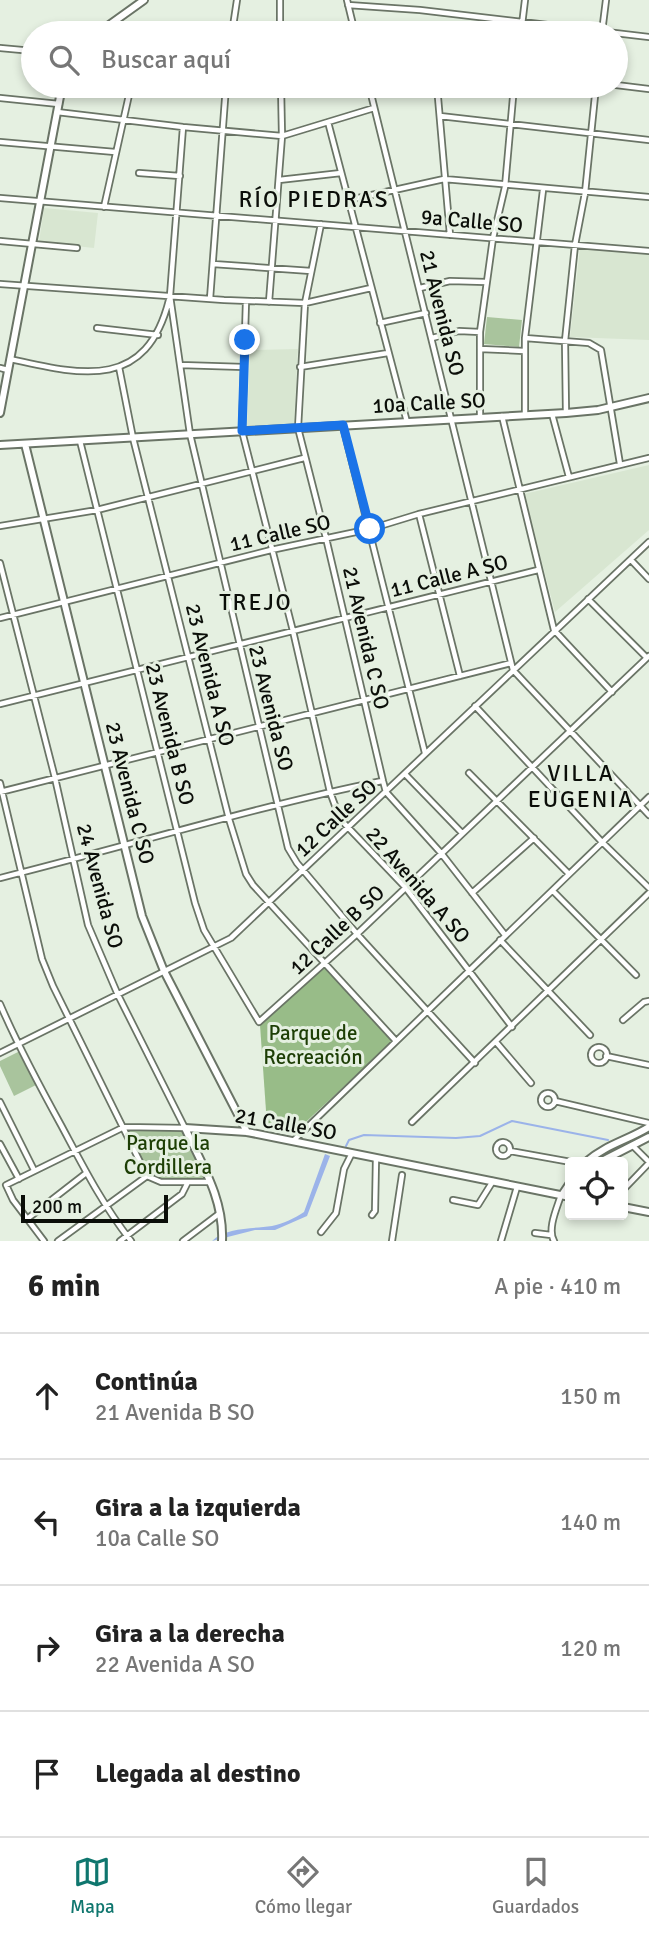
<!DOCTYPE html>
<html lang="es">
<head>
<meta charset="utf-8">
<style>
	:root { --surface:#fff; --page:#f2f2f2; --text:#222; --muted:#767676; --line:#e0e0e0; --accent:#0f766e }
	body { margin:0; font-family:Signika,sans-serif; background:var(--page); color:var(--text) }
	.controls { position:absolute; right:21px; bottom:21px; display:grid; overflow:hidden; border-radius:7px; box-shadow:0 4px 10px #0003 }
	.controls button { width:63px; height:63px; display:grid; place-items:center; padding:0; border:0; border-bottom:2px solid var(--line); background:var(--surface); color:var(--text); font:35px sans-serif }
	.scale { position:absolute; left:21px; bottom:18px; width:147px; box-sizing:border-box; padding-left:7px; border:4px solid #0b0e09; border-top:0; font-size:19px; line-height:24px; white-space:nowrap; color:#0b0e09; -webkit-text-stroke:5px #e5f0e1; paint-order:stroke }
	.stop { position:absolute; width:21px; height:21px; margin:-16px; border:5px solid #1a73e8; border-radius:50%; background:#fff }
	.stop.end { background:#1a73e8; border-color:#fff; box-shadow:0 2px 7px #0008 }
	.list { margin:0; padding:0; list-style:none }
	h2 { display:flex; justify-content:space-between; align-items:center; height:91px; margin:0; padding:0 28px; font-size:30px }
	h2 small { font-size:23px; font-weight:400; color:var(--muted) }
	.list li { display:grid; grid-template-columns:46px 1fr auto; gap:21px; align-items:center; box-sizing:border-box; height:126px; padding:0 28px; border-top:2px solid var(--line) }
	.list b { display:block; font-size:26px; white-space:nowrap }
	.list p { margin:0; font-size:23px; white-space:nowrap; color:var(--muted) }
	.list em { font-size:23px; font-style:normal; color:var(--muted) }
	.icon { flex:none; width:38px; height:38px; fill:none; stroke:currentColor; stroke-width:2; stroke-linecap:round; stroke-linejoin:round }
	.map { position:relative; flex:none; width:649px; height:1241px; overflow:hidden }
	.search { position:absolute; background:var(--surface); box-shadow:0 4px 10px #0003; left:21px; right:21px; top:21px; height:77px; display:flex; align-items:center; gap:18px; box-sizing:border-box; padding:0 24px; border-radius:38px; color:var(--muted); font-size:26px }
	.sheet { height:595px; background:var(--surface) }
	nav { display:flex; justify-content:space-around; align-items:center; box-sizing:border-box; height:98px; border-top:2px solid var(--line); background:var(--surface); font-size:19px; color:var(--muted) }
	nav a { display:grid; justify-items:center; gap:4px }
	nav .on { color:var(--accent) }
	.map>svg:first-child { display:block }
</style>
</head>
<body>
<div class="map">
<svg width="649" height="1241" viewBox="0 0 649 1241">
	<rect width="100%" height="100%" fill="#e5f0e1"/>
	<path fill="#d8e6d1" d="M44,208L98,213L94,248L39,242Z
		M580,248L649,254V340L570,337Z
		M298,349L294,424L247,426L250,350Z
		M649,465V530L555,612L524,494Z"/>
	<path fill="#a9c49d" d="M487,317L522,320L519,347L484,344Z
		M20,1051L36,1085L14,1096L0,1066V1061Z
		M124,1127L185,1128L211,1182H161L147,1176Z"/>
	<path fill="#98bc88" d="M325,966L394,1040L294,1133L267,1125L260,1025Z"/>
	<path fill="#9bb3e9" d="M325,1154L330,1156L307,1216L275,1230H255L212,1241C226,1227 253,1229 272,1226C283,1224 295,1218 304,1212Z"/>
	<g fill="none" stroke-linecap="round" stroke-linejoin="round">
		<path stroke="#9bb3e9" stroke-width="2" d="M346,1146L349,1140L364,1135L456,1138L480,1136L512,1121L608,1140"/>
		<g stroke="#6a7466" stroke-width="8">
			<path id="street" d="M280,0V33
				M347,0L355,33
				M348,5L420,10L649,37
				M602,32L606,0
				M232,33L237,0
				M521,33L525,0
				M0,48L33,51
				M616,85L649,89
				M369,86L513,670L649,815
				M437,86L450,235
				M369,87L438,89
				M0,98L59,104
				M57,112L183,127L282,136L374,108
				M440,116L649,140
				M328,122L407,422
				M183,127L170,296L190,434L288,848L297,863L357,934L475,1063
				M0,142L115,152
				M139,173L180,176
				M279,180L341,173
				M0,198L649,251
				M349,200L444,179L649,197
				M104,207L131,86
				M321,224L305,303L298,428L326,538L383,781L386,792L441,853L505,935
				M0,241L77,248
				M213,264L311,271
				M0,284L224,300L305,303L371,288
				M420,288L450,281L486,282
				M210,299L226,86
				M246,301L242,431L293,631L330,792L340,819L405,887L512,1027
				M269,302L282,136L281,86
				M380,323L426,313
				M97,328L158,335
				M432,338L459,331L480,332
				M525,338L589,343L601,350L620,464
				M480,349L524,351
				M10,359C82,375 146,391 169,300
				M180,365L244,367
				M119,367L133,438L229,819L246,874L253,885L396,1041
				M300,367L388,353
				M0,368L8,370
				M566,413L565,341L575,245L585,193L596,86
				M552,414L569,477
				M525,415V338L543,190
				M502,416L554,630L612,692
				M480,417V332L493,238L505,187L514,86
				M343,426L425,753
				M80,441L195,903L204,930L259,1022L357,934L649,656
				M419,514L460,676
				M0,526L97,510L304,458
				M631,560L649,579
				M0,563L55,778L88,925L118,995L185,1128L124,1127L6,1185L13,1200L44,1241
				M588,599L647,658
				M0,618L271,550L370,529L419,514L649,458
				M0,704L538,570
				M475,706L601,841L649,888
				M469,773L569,874
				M405,774L462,833
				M0,783L42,959L53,986L147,1176L58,1241
				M0,792L511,663
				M0,878C128,846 254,807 382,781
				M553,891L636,975
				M472,893L534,838
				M500,940L590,1035
				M0,1004C18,1046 39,1085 61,1125C83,1166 102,1204 131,1241
				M623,1020L644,1002L649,1001
				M496,1042L531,1083
				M591 1055a8 8 0 1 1 16 0a8 8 0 1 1-16 0Z
				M0,1053L231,938L649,542
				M606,1056L649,1065
				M541 1100a7 7 0 1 1 14 0a7 7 0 1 1-14 0Z
				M555,1101L649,1123
				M0,1102L34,1170
				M412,1122L649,893
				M293,1141L649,797
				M496 1149a7 7 0 1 1 14 0a7 7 0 1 1-14 0Z
				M0,1144L19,1179
				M633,1146L649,1162
				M510,1151L571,1162
				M147,1176L161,1182H210
				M623,1190L649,1163
				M453,1200L478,1205L493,1181
				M372,1215L375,1211L376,1158
				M27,1219L85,1174
				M321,1232L336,1213L344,1169L352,1153
				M535,1233L551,1235
				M120,1241L182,1194L188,1182
				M183,1241L220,1213
				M392,1241L402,1175
				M501,1241L517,1187
				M554,1241C547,1229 557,1208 561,1195"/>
		</g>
		<g stroke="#6a7466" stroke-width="10">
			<path id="secondary" d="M98,33L144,0
				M0,413L62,86
				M25,444L142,916L164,971L247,1132
				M0,445L566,413L598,410L649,398
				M586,1162C605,1145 628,1140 649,1127
				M600,1162L649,1137
				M562,1195L570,1183
				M623,1207L649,1212
				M222,1241C224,1199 202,1165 185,1128L247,1132L570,1197"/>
		</g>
		<use href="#street" stroke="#fff" stroke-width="4.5"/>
		<use href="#secondary" stroke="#fff" stroke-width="6"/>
	</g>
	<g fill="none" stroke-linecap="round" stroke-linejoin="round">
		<path stroke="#1a73e8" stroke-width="9" d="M245,340L242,431L343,425L370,529"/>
	</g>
	<g text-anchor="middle" stroke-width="6" stroke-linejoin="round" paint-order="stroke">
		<g font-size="21" fill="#0b0e09" stroke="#e5f0e1">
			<text transform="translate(472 221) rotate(5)" y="7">9a Calle SO</text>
			<text transform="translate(442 313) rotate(76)" y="7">21 Avenida SO</text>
			<text transform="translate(429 403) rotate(-3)" y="7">10a Calle SO</text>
			<text transform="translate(280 533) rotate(-13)" y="7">11 Calle SO</text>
			<text transform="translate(449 576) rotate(-14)" y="7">11 Calle A SO</text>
			<text transform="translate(366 638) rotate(77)" y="7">21 Avenida C SO</text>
			<text transform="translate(210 675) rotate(76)" y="7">23 Avenida A SO</text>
			<text transform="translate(271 708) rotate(76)" y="7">23 Avenida SO</text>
			<text transform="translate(170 734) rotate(76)" y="7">23 Avenida B SO</text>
			<text transform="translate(130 793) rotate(76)" y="7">23 Avenida C SO</text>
			<text transform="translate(336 818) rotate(-43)" y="7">12 Calle SO</text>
			<text transform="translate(418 885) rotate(49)" y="7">22 Avenida A SO</text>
			<text transform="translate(100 886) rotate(75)" y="7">24 Avenida SO</text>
			<text transform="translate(337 930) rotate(-43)" y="7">12 Calle B SO</text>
			<text transform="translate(286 1124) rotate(10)" y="7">21 Calle SO</text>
		</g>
		<g font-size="21" fill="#1d3e05" stroke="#e5f0e1">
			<text x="313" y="1040">Parque de<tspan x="313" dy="24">Recreación</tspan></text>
			<text x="168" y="1150">Parque la<tspan x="168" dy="24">Cordillera</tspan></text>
		</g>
		<g font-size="23" letter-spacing="2" fill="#0b0e09" stroke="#e5f0e1">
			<text x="314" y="207">RÍO PIEDRAS</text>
			<text x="256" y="610">TREJO</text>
			<text x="581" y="781">VILLA<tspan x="581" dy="26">EUGENIA</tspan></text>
		</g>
	</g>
</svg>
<div class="controls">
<button><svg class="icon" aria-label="locate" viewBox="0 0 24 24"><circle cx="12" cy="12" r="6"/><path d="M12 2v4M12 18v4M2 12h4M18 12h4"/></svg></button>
</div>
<div class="scale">200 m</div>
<div class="stop" style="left:370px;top:529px"></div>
<div class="stop end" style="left:245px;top:340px"></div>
<div class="search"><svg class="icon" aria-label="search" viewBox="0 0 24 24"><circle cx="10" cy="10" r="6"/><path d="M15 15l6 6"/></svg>Buscar aquí</div>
</div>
<section class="sheet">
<h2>6 min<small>A pie · 410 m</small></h2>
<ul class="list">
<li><svg class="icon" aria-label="ahead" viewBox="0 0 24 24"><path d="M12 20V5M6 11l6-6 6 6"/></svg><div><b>Continúa</b><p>21 Avenida B SO</p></div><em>150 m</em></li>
<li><svg class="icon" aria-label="left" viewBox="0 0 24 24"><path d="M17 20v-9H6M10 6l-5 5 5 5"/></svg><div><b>Gira a la izquierda</b><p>10a Calle SO</p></div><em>140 m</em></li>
<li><svg class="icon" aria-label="right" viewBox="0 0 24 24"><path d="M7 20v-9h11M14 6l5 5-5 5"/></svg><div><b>Gira a la derecha</b><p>22 Avenida A SO</p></div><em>120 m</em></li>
<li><svg class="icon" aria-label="arrive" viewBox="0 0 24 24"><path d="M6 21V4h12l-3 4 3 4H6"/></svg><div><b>Llegada al destino</b></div></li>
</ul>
</section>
<nav>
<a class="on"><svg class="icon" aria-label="map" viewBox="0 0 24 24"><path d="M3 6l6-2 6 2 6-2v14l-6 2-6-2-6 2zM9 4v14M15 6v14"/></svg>Mapa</a>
<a><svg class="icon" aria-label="directions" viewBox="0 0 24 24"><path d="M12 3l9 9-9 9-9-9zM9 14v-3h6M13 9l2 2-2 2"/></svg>Cómo llegar</a>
<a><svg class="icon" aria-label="saved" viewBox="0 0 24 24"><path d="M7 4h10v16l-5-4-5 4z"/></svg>Guardados</a>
</nav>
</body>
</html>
